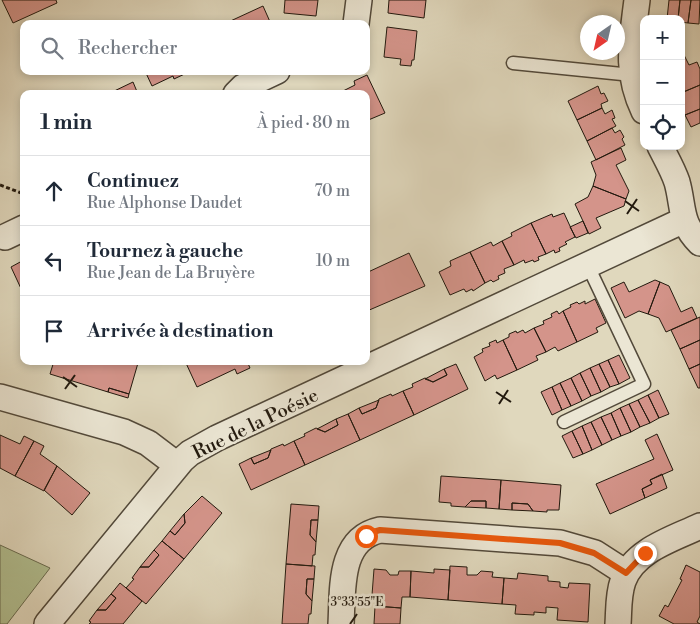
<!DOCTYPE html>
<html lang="fr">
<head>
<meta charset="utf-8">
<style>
	:root { --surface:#fff; --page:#f2f2f3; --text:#1f2937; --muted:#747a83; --line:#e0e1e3 }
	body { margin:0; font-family:"Libre Bodoni",serif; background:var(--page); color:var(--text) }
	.controls { position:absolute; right:15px; top:15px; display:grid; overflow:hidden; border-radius:10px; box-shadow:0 2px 8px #0003 }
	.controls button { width:45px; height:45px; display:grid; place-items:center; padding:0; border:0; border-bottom:1px solid var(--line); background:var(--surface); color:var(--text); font:25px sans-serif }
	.compass { position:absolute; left:580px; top:15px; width:45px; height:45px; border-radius:50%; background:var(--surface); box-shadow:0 2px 8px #0003; rotate:214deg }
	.stop { position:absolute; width:15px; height:15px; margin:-11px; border:4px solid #ea580c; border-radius:50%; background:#fff }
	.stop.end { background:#ea580c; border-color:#fff; box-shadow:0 1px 5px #0008 }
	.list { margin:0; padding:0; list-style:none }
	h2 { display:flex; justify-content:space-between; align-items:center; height:65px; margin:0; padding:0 20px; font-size:21px }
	h2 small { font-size:16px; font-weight:400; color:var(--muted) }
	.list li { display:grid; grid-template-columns:32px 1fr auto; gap:15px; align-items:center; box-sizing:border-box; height:70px; padding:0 20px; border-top:1px solid var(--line) }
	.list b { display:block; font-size:19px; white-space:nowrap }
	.list p { margin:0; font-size:16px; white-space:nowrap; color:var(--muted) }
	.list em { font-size:16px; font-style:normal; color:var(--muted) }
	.icon { flex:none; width:28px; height:28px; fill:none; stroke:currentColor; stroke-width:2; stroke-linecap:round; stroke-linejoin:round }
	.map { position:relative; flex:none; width:700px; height:624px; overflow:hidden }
	.search { position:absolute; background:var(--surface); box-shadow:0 2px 8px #0003; left:20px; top:20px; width:350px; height:55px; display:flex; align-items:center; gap:12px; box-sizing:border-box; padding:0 18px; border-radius:10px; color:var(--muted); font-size:19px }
	.panel { position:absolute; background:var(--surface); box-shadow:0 2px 8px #0003; left:20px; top:90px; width:350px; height:275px; border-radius:10px }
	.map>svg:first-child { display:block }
</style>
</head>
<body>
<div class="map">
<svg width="700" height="624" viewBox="0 0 700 624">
	<rect width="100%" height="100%" fill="#e0d8bd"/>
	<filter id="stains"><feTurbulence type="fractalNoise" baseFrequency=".004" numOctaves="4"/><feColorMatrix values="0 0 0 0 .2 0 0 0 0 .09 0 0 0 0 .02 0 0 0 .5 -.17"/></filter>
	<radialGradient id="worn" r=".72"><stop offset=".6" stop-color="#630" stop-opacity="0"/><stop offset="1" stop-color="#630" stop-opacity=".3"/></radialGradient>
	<path fill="#b2bf91" stroke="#6a6c50" d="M0,545L50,568L7,624H0Z"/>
	<path fill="#d4948a" stroke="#22190e" d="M2,0H56L57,3L13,23Z
		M285,0H318L316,16L284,13Z
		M389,0H426L424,18L388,13Z
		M669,0H680L678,19H667Z
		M680,0H691L688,23L681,22V19H678Z
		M691,0H700L699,24L688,23Z
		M263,6L271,24H224Z
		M387,27L417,31L414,60H412L411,66L400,65L401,59L384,57Z
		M684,55L689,65L697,62L700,69V85L681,93V56Z
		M145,71H191L174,79L173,76L152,86Z
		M367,75L385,113L366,121V94H337L355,85L354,81Z
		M133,82L138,94H108Z
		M700,85V109L685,115L681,109V100L683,99L681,93Z
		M598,86L601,94L604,93L608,101L601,104L602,108L577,120L568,101Z
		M602,108L605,114L612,110L615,118L612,119L616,126L587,141L577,120Z
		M700,109V123L691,127L685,115Z
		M612,128L615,133L620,130L624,137L622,139L625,145L596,160L587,141Z
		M621,148L626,160L616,165L629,191L626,199L593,186L596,175L591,162Z
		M593,186L626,199L624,206L596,218L601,228L589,234L575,204L588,197Z
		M564,213L575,237L565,242L567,244L559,248L560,251L555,253L554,250L546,254L531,223L552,214L553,217Z
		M583,221L588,233L576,238L570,227Z
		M531,223L546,254L538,257L539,260L534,262L533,260L525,263L524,260L514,265L502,241L512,236L511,233Z
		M502,241L514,265L504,269L505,273L498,276L499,279L493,282L491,280L485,283L470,252L491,242L493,246Z
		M470,252L485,283L473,291L472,289L466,292L464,289L450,295L439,272L451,266L450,261Z
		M409,253L425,286L367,311L366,273Z
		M22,261L24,264V295L11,267Z
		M655,280L660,282L648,314L639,311L625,318L611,288L624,282L629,292Z
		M660,282L669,286L681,312L692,307L697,318L666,332L659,318L648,314Z
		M595,299L606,323L596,328L598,332L577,342L563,311L571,307L570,305L577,302L579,304L585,301V304Z
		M557,311L559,314L563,311L577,342L558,351L555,347L546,352L534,328L544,324L543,321L552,317L551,314Z
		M700,317V340L680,349L671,330Z
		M534,328L546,352L536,356L538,360L517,370L503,340L509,337V334L516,331L517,333L523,330L525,333Z
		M496,340L497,343L503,340L517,370L497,379L495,375L485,381L474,357L483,352L482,349L490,346L489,343Z
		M700,340V364L689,369L680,349Z
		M619,355L630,378L619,384L608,360Z
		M608,360L619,384L610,387L599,364Z
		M54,361H132L138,363L129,394L109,388L108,392L50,374Z
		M185,361H247L250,368L237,374L235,369L197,387Z
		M456,364L468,389L414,415L403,391L413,387L412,384L425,378L433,382L447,375L444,369Z
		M599,364L610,387L601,392L590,368Z
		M700,364V388H698L689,369Z
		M590,368L601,392L591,396L580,373Z
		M444,369L447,375L433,382L425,379Z
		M580,373L591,396L582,401L571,378Z
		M571,378L582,401L571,406L560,383Z
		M560,383L571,406L562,410L552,387Z
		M552,387L562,410L552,415L541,392Z
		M109,388L129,394L128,398L108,392Z
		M658,390L669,414L659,418L648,395Z
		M403,391L414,415L360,440L348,414L359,408L362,414L376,408L379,399L391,394L392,396Z
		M648,395L659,418L650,423L638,400Z
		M379,400L376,408L362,414L359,408Z
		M638,400L650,423L640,427L629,404Z
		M629,404L640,427L631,432L620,408Z
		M620,408L631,432L621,436L611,413Z
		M611,413L621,436L612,440L601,417Z
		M348,414L360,440L305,465L294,441L305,436L304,434L316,428L325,432L338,425L336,419Z
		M601,417L612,440L602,445L591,422Z
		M336,419L338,425L325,432L317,429Z
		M591,422L602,445L592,450L582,426Z
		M582,426L592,450L583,454L572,431Z
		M572,431L583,454L573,458L562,436Z
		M657,434L673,470L650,480L652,484L642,489L645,498L610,514L596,484L654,459L645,440Z
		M0,435L20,444L24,436L34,441L15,476L0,468Z
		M34,441L44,446L40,454L57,466L44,491L15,476Z
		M294,441L305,465L251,490L239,464L251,458L254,464L268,458L271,449L283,444L284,446Z
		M271,450L268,458L254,464L251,458Z
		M57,466L90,493L72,515L44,490Z
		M662,474L667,488L645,498L642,489L652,484L650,480Z
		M441,476L501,480L499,509L486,508V501H471L465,507L451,506V503L439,502Z
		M501,480L561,485L559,510H547V512L533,511L528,504L512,503V510L499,509Z
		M202,496L222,513L184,559L162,541L170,531L175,535L185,523L184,514Z
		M471,501H486V508L465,507Z
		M512,503L528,504L533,511L512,510Z
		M291,504L319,506L318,520H311L310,535L316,542L315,555H313L312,566L286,564Z
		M184,514L185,523L175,535L170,531Z
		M311,520H318L316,542L310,535Z
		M162,541L184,559L146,604L126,588L134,579L132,578L140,567H149L159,555L154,550Z
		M154,550L159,555L149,567H140Z
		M286,564L315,566L314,579H307L306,594L312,601L311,614H309L308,624H282Z
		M686,565L700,572V616L697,622L700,624H674L659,616L665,605L668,607L682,580L680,579Z
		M450,566L467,567V575H477L481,571L493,572L492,577L504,578L502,604L448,600Z
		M374,569L386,570L390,575H398L399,571H411L410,597H402L401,608L375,606L376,595H372Z
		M434,569L450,570L448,600L410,597L411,571L434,573Z
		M518,573L548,576V581L560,582V587L568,588L569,583L590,584L588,622L557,620L558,608L546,607V613L534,612V615L515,614L516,605L502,604L504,578L517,579Z
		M307,579H314L312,601L306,594Z
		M120,583L142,601L123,624H89L91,622L89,621L97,610H106L116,598L111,594Z
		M111,594L116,598L106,610H97Z
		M375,606L401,608L400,624H374Z"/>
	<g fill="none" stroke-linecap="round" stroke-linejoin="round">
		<g stroke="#52493a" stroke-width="15">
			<path id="service" d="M513,63L632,75
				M564,422L644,384L588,266"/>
		</g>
		<g stroke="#52493a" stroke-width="28">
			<path id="minor" d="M637,0C632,41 625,72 644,111
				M356,24L359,0
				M236,94L243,87L277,71
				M660,146C666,158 673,170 677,182C684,207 679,222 700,243
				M5,237L24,228
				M0,397L124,432L148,443L177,465
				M47,624L182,460L190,453L217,438L684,220
				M341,624C343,591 338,539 380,530L560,543L595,553L626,573
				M618,624C619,610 618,595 623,581C634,550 673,539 700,526"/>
		</g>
		<path stroke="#22190e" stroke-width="3" stroke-dasharray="4 2.5" stroke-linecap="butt" d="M0,185L24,194"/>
		<use href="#service" stroke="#ebe6d4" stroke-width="12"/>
		<use href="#minor" stroke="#ebe6d4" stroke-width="25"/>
	</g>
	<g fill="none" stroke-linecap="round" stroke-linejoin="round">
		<path stroke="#ea580c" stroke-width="6" d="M366,536L373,532L380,530L560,543L594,553L626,573L645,553"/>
	</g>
	<path fill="none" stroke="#22190e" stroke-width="2" d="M625,201L639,211M627,214L637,199M63,377L77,387M65,389L75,375M496,392L511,402M499,404L508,390M350,624L357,614"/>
	<g text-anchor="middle" stroke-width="5" stroke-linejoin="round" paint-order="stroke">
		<g font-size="19" fill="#22190e" stroke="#ebe6d4">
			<text transform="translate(255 423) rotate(-26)" y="7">Rue de la Poésie</text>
		</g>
	</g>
	<g font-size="12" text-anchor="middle" fill="#22190e" stroke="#ebe6d4" stroke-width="5" stroke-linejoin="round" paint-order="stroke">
		<text x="357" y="606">3°33'55"E</text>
	</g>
	<rect width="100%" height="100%" filter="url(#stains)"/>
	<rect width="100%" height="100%" fill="url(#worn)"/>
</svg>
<div class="controls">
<button>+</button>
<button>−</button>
<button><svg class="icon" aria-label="locate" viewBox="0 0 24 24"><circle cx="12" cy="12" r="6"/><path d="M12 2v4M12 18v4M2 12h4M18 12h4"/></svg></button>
</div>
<svg class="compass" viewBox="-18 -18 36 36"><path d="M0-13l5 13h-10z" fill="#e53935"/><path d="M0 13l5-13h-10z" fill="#747a83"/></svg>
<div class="stop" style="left:366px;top:536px"></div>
<div class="stop end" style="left:645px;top:553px"></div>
<div class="search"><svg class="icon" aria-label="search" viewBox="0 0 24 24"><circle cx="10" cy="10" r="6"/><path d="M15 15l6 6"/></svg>Rechercher</div>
<section class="panel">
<h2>1 min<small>À pied · 80 m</small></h2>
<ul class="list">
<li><svg class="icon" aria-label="ahead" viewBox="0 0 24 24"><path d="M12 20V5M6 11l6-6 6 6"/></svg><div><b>Continuez</b><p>Rue Alphonse Daudet</p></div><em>70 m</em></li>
<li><svg class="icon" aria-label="left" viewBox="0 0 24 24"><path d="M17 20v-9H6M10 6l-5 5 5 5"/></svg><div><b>Tournez à gauche</b><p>Rue Jean de La Bruyère</p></div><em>10 m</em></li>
<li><svg class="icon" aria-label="arrive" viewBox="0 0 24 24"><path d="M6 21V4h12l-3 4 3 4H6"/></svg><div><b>Arrivée à destination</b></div></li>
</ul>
</section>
</div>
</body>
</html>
